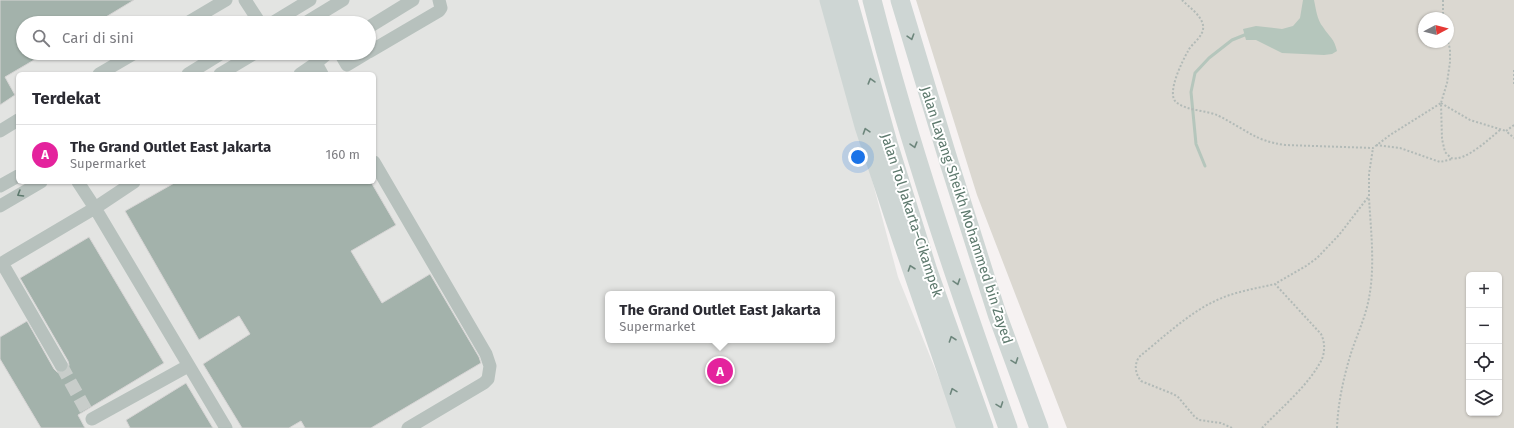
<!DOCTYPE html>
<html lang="id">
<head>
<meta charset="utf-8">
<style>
	:root { --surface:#fff; --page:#f2f2f3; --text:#2b2b33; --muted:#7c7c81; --line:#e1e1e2; --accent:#e4239d }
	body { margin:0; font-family:"Fira Sans",sans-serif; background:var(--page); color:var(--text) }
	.controls { position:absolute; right:12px; bottom:12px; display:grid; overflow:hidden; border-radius:6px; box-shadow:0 1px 3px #0004 }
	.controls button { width:36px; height:36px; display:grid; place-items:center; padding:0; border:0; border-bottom:1px solid var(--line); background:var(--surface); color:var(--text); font:20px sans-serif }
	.compass { position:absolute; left:1418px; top:12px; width:36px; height:36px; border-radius:50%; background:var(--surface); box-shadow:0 1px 3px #0004; rotate:83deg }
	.you { position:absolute; left:858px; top:157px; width:14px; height:14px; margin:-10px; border:3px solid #fff; border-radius:50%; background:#1a73e8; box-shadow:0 0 0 6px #1a73e833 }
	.badge { display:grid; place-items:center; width:26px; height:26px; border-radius:50%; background:var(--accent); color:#fff; font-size:13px; font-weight:700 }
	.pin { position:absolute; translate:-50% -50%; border:2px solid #fff; box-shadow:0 1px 4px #0006 }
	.popup { position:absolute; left:605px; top:291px; width:230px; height:52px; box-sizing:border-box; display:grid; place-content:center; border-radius:6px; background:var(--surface); filter:drop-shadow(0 1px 3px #0005); font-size:13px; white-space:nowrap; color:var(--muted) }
	.popup b { font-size:15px; color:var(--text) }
	.popup::after { content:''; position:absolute; left:50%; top:100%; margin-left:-8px; border:8px solid transparent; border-top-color:var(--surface) }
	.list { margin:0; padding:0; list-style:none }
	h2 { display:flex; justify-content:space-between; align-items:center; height:52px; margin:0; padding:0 16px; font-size:17px }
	h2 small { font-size:13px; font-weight:400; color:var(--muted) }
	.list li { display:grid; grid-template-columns:26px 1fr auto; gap:12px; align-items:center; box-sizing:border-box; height:60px; padding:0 16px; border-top:1px solid var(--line) }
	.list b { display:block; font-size:15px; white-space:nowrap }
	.list p { margin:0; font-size:13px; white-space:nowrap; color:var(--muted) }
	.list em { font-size:13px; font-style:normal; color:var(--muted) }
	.icon { flex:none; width:22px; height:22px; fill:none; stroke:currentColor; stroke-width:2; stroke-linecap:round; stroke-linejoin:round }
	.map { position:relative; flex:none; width:1514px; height:428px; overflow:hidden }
	.search { position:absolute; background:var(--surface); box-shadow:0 1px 3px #0004; left:16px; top:16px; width:360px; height:44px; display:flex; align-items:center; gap:10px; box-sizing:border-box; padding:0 14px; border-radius:22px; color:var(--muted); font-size:15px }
	.panel { position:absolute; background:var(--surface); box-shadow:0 1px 3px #0004; left:16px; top:72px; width:360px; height:112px; border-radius:6px }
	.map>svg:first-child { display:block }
</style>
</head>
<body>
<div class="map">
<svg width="1514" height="428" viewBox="0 0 1514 428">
	<rect width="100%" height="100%" fill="#f6f2f2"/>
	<path fill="#e3e4e2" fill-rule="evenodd" d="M0,0H824L898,277L959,428H0ZM23,23H369V53H23ZM18,74H374V182H18ZM608,294H832V340H608Z"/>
	<path fill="#dbd8d1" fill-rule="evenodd" d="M916,0H1514V428H1067L977,195ZM1424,18H1448V42H1424ZM1469,275H1499V413H1469Z"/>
	<path fill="#b5c6bc" d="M1303,0H1314C1316,9 1317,20 1323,27C1330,38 1334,38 1337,51L1332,54L1324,55L1282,53L1256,40H1246L1243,29L1256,26L1282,29L1293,26L1300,18Z"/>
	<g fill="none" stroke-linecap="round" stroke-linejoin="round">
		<path stroke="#b5c6bc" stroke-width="3" d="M1205,166L1196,144L1191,92L1195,73L1209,58L1232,40L1247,34"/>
	</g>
	<path fill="#a3b2ab" stroke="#d7d5d5" d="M0,0H134L96,23H23V53H46L5,77L15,95L0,105Z
		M176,182H371L396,225L351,251L382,303L430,274L479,357L481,363L371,428H305L301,421L289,428H242L203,364L250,334L239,316L199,340L125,211Z
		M89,237L164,363L78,415L85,428H41L0,359V337L27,321L54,369L57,372L61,373L68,369L69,365L68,361L20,278Z
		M186,383L213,428H130L126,420Z"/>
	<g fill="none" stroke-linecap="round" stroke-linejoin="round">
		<path stroke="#c8cdca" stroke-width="13" stroke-dasharray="13 6" stroke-linecap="butt" d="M61,365L86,410"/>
		<path stroke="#b2bab7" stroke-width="2" stroke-dasharray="2 2" stroke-linecap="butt" d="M1182,0C1189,7 1201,15 1203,25C1205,36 1192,43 1188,51C1183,60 1166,93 1176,102C1186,111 1207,110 1219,116C1245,129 1255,141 1285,145L1373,148L1390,135L1441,103
			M1443,0V18
			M1448,42L1450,49V62L1447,83L1441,103L1442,139L1445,152L1451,158C1465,162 1489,139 1500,130
			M1514,70V84
			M1441,103L1470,120L1506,131
			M1514,125L1506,131L1514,138
			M1376,145L1400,148L1440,162L1452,159
			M1232,428L1221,423L1199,420L1194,416L1178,397L1173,394L1141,381C1135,373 1134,365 1139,357C1161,339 1188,314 1213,302C1232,292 1254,289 1275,284
			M1262,428C1281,408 1310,384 1322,359C1325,351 1325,342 1321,334L1275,284L1306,266L1317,258L1339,235L1369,196V174L1373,148
			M1337,428C1338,402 1344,375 1352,350C1357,336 1363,322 1367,307C1376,272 1371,233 1369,198"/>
		<path stroke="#b7c1bd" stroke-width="13" d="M245,0L260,23
			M187,23L226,0
			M272,23L310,0
			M305,23L343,0
			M369,27L413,0
			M369,52L439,11L441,8L439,0
			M340,53L347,65L367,53
			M316,63L328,53
			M99,74L135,53
			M188,74L222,53
			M220,74L255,53
			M300,74L316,63L322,74
			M0,131L18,120
			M374,162L486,354L490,366L488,379L484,383L408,428
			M78,182L95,208L226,428
			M0,186L18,176
			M0,206L41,182
			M61,365L2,263L95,208L134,182
			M92,419L188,366"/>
		<path stroke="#ced6d4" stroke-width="19" d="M829,0L864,126L895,220L966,428
			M848,0L888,143L928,271L984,428
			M872,0C909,145 958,287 1008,428
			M900,0L948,159L997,314L1039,428"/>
	</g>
	<defs><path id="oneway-chevron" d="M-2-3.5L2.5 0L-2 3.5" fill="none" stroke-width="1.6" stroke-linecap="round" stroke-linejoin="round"/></defs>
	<g stroke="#6d867c">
		<use href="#oneway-chevron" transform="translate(911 37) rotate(73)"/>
		<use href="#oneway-chevron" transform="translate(871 81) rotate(-106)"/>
		<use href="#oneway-chevron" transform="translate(866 131) rotate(-108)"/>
		<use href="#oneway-chevron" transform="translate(914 145) rotate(74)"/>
		<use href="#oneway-chevron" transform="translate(911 268) rotate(-109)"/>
		<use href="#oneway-chevron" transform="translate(957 282) rotate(72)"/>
		<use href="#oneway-chevron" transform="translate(952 339) rotate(-109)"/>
		<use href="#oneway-chevron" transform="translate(1015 361) rotate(70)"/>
		<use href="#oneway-chevron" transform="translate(953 391) rotate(-110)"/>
		<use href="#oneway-chevron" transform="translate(1000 405) rotate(70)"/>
	</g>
	<use stroke="#5c786c" href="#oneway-chevron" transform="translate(20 194) rotate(149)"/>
	<g text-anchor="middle" stroke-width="4" stroke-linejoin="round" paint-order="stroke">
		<g font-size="14" fill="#5c786c" stroke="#fff">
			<text transform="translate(912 215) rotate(72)" y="5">Jalan Tol Jakarta–Cikampek</text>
			<text transform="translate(967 215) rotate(72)" y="5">Jalan Layang Sheikh Mohammed bin Zayed</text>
		</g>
	</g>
</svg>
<div class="controls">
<button>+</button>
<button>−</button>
<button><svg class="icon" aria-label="locate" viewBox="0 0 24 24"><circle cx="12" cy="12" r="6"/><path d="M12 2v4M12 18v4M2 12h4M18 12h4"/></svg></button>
<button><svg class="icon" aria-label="layers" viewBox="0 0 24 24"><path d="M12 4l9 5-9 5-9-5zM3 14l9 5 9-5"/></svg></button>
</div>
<svg class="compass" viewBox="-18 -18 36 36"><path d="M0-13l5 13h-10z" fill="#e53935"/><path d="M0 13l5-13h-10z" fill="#7c7c81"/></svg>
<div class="you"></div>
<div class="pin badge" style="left:720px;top:371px">A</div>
<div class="popup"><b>The Grand Outlet East Jakarta</b>Supermarket</div>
<div class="search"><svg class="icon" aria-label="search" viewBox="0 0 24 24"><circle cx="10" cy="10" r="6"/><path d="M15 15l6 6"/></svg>Cari di sini</div>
<section class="panel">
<h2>Terdekat<small></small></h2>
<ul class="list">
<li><span class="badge">A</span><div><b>The Grand Outlet East Jakarta</b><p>Supermarket</p></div><em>160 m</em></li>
</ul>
</section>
</div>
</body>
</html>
